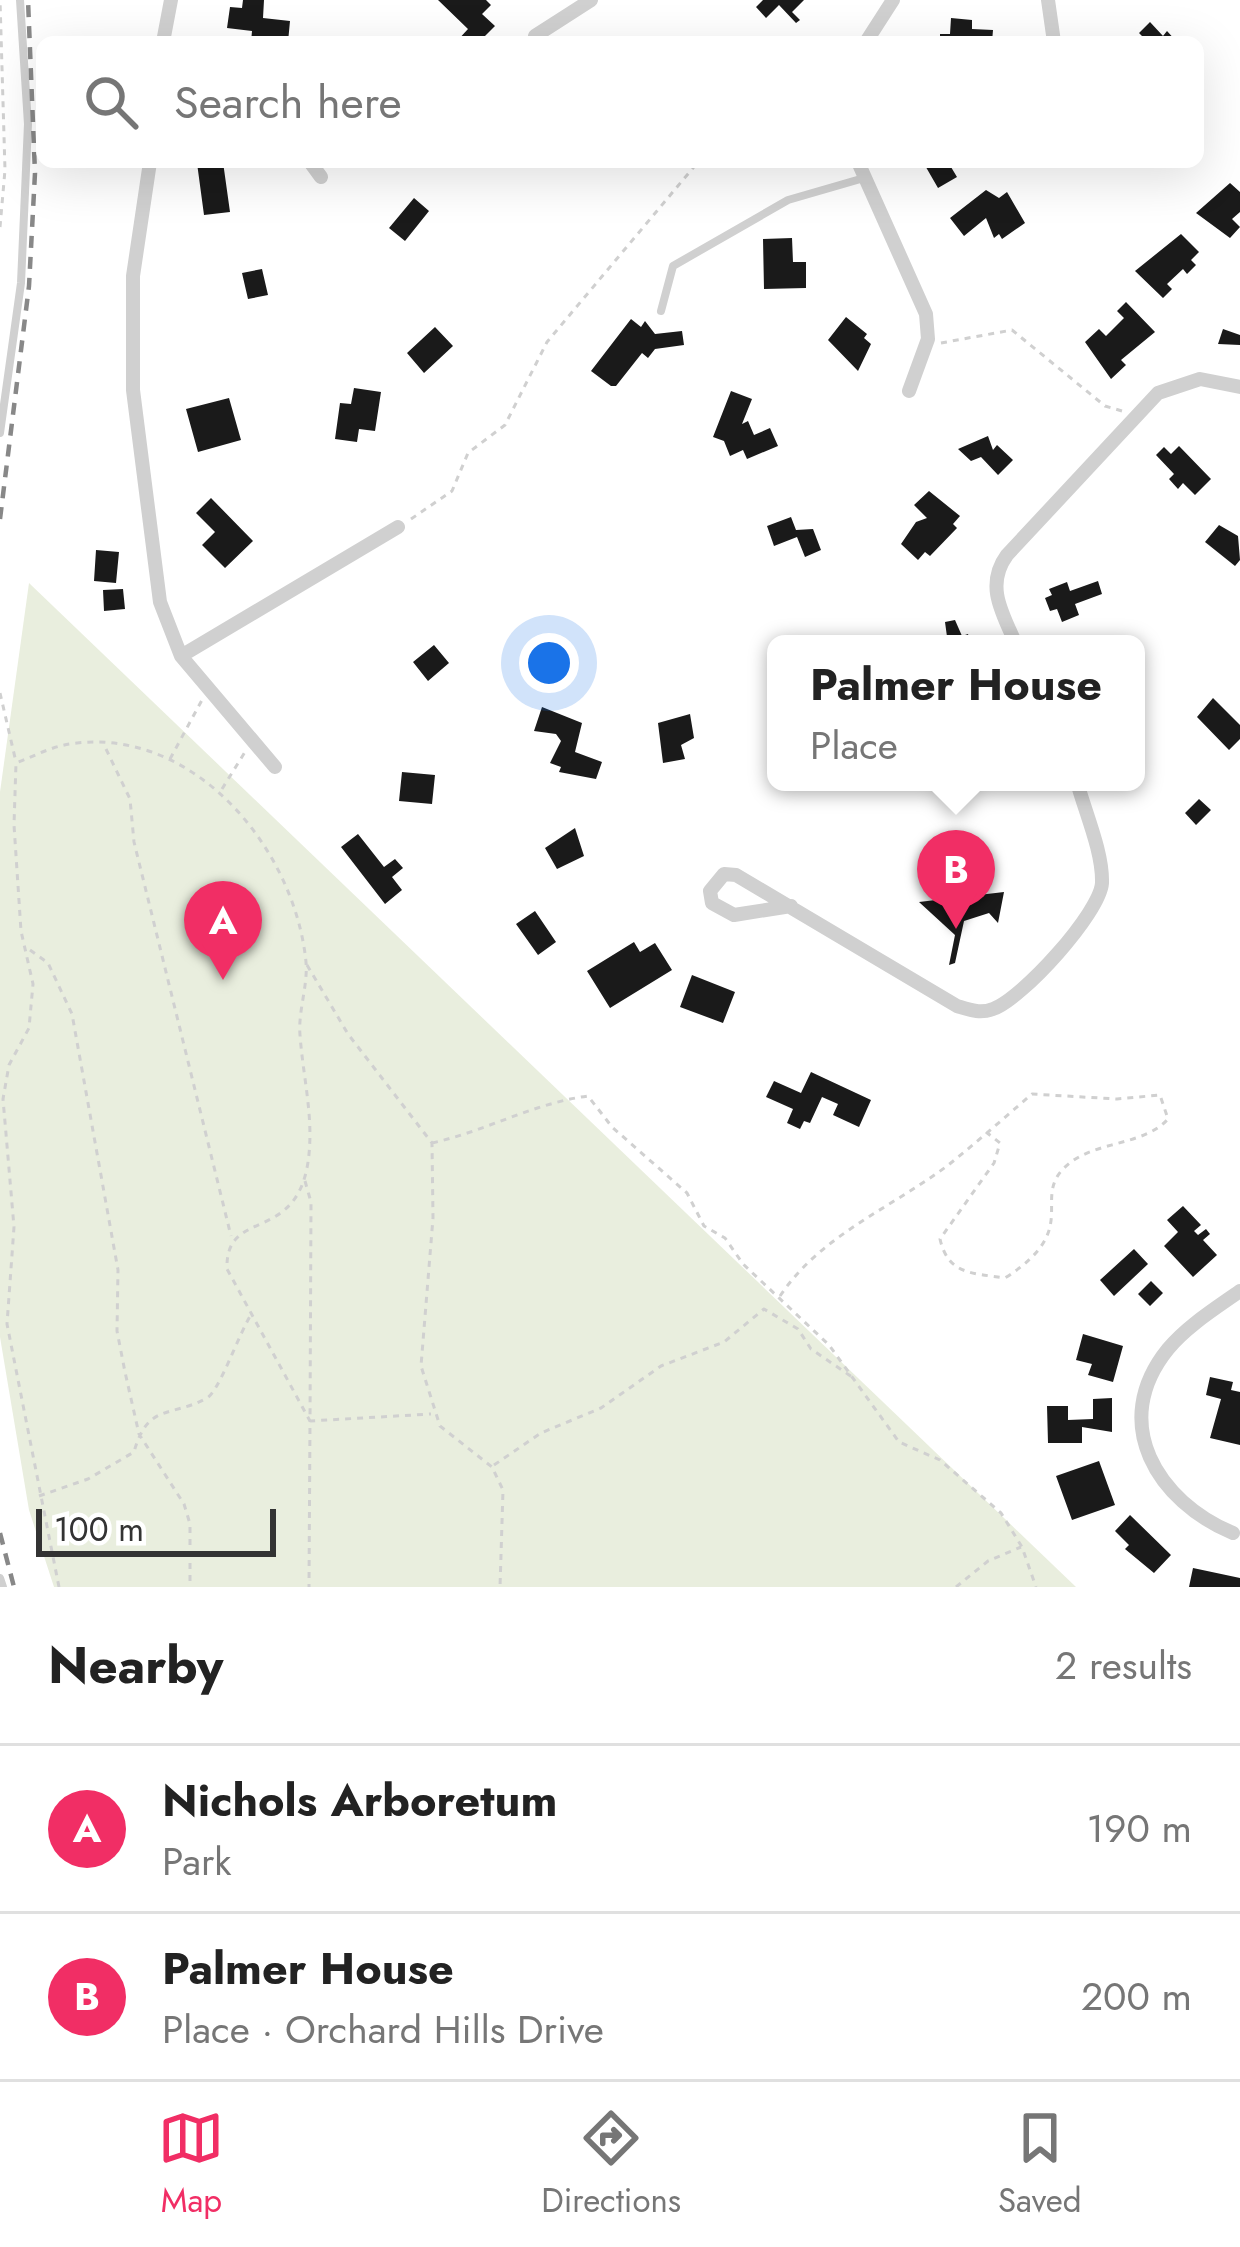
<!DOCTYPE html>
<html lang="en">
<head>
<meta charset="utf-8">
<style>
	:root { --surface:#fff; --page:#f6f6f6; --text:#222; --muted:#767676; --line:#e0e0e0; --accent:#f12e65 }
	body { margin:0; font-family:Jost,sans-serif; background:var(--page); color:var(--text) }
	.scale { position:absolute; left:36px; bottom:30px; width:240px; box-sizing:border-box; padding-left:12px; border:6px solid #333; border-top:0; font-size:33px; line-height:42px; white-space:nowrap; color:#333; -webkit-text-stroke:9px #fff; paint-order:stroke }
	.you { position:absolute; left:549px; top:663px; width:42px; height:42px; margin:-30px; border:9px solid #fff; border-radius:50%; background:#1a73e8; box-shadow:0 0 0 18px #1a73e833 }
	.badge { display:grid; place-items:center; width:78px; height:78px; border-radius:50%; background:var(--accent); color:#fff; font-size:39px; font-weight:700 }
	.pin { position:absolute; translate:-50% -99px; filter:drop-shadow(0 3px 6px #0008) }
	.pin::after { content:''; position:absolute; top:63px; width:42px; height:36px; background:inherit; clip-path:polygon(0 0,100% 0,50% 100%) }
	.popup { position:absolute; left:767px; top:635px; width:378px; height:156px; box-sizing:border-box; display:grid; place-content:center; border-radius:18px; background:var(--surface); filter:drop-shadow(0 3px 9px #0005); font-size:39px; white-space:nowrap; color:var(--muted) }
	.popup b { font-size:45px; color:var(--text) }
	.popup::after { content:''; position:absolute; left:50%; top:100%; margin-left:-24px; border:24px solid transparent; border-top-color:var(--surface) }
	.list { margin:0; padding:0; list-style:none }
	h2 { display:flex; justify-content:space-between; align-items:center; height:156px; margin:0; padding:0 48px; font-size:51px }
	h2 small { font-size:39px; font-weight:400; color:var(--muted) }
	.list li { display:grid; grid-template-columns:78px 1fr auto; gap:36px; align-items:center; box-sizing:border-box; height:168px; padding:0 48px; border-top:3px solid var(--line) }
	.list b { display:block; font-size:45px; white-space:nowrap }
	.list p { margin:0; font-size:39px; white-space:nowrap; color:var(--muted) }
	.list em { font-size:39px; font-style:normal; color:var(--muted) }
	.icon { flex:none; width:66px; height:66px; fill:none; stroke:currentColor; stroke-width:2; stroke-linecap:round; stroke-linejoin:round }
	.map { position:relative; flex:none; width:1240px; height:1587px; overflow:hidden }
	.search { position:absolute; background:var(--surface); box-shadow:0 12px 48px #0002; left:36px; right:36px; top:36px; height:132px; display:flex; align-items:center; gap:30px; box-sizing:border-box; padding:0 42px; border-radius:18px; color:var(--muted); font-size:45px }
	.sheet { height:492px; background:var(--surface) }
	nav { display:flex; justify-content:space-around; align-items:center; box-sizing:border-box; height:168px; border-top:3px solid var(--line); background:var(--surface); font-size:33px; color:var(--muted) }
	nav a { display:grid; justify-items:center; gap:6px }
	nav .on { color:var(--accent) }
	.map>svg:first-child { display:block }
</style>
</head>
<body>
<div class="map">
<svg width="1240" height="1587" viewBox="0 0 1240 1587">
	<rect width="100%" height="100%" fill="#fff"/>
	<path fill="#e9eede" d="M29,583L1076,1587H54L29,1510L0,1337V792Z"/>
	<path fill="#1a1a1a" d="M243,0H264L263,18L290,21L288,42H251L252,31L227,28L230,7L242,8Z
		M438,0H486L491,5L482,14L495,26L479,42H456L468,29Z
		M763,0H804L792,12L800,20L796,23L779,5L766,18L756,7Z
		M951,18L972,20V29L993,30L992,42H940V34H950Z
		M1150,22L1163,36L1167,31L1177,42H1148L1139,33Z
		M223,162L230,212L204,215L197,163Z
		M923,162H948L957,177L938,188Z
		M1230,183L1240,192V212L1232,219L1240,227L1230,238L1196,213Z
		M986,190L999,198L1007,192L1025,223L1002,239L999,234L994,238L986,218L964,236L950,218Z
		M414,198L429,211L405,241L389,228Z
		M1181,234L1199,252L1191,260L1196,265L1187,274L1183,269L1167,284L1172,289L1163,298L1135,271Z
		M792,238L793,262H806V288L764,289L763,239Z
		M262,269L268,295L248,299L242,273Z
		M1126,302L1155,332L1121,360L1126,365L1111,379L1085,342L1099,329L1106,336L1124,318L1117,311Z
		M846,317L867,334L864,338L871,344L858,371L828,340Z
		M631,319L641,327L645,321L655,334L682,331L684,345L655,349L648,358L642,353L616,386H611L591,371Z
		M435,327L453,346L424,373L407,353Z
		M1223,329L1240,335V345L1218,344Z
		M354,388L381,392L375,431L359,429L357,442L335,439L340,403L351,404Z
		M731,391L752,399L742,424L748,421L754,435L770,428L778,446L747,459L743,450L730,456L724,441L713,437Z
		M229,398L241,440L198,452L186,409Z
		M988,436L993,450L997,445L1013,460L998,475L981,457L971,461L958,449Z
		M1179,446L1211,479L1195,495L1183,483L1178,489L1169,479L1174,474L1156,455L1164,447L1171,454Z
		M929,491L960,516L953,524L957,528L930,556L925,552L918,560L901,544L916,522L927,518L914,505Z
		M211,498L253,541L225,568L202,545L215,532L196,513Z
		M791,517L796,530L813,529L821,550L805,557L797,537L774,546L767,526Z
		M1219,525L1238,536L1240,560L1235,566L1205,542Z
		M96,550L119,552L116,583L94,581Z
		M1098,581L1102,594L1075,604L1079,615L1062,622L1057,609L1050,611L1045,598L1052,595L1049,589L1067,582L1070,591Z
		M123,589L125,609L104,611L103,590Z
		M955,620L962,636L968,634L971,644H948L945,622Z
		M434,645L449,663L428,681L413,662Z
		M1213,698L1240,725V739L1229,750L1197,717Z
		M542,707L582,723L575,752L602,762L596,779L559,772L561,767L550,763L561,741L556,734L534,731Z
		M690,714L694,738L681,745L685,759L663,763L658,723Z
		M402,772L435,775L432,804L399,801Z
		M1199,799L1211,810L1196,825L1185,813Z
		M575,828L584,856L557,869L545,848Z
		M358,834L384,867L395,859L403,868L392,877L402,890L385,904L341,847Z
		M1004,892L998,923L989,913L964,921L955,963L949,965L955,935L919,902Z
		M535,911L556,942L538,955L516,924Z
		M634,942L640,952L655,943L672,970L610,1008L587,971Z
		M692,975L735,992L723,1023L680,1007Z
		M811,1072L871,1100L859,1127L833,1115L838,1104L822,1097L810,1123L804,1121L800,1129L787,1123L793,1109L766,1097L774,1081L801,1093Z
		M1183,1206L1201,1225L1194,1231L1198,1235L1206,1229L1210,1234L1203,1240L1217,1255L1193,1277L1164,1246L1178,1232L1167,1220Z
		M1134,1249L1148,1264L1114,1296L1100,1280Z
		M1151,1281L1163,1293L1150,1306L1138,1294Z
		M1083,1334L1123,1346L1113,1382L1088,1375L1092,1364L1076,1360Z
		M1210,1377L1233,1382L1231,1390L1240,1392V1445L1210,1438L1221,1399L1206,1395Z
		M1112,1398V1432L1082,1427V1443H1048L1047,1406H1068V1420L1093,1419V1399Z
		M1099,1461L1115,1505L1072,1520L1056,1476Z
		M1130,1515L1171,1555L1154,1573L1125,1549L1129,1545L1115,1531Z
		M1193,1568L1240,1578V1587H1189Z"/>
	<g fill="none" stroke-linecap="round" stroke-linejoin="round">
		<path stroke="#d0d0d0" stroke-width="3" stroke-dasharray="6 6" stroke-linecap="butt" d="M0,227L5,170L0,0
			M941,343L1012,330L1105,406L1122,411
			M411,519L452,491L468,453L505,425L547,342L698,162
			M0,693L16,762
			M106,749L130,799L134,842L231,1236
			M170,759L202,700
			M222,789L245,752
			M30,950L48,963L72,1014L118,1270L117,1331L125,1372L139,1434L184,1504L190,1524V1587
			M307,965L348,1034L432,1143L433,1218L421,1366L440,1426L492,1467L503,1490L500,1587
			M432,1143C486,1131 534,1103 588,1096L612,1127L687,1193L704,1226L725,1238L743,1264L829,1345L899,1442L940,1460L1001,1513L1022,1547L1036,1587
			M305,1181L311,1202L310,1421L431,1414
			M780,1296C820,1236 889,1209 947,1166C976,1143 1004,1118 1032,1094L1117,1099L1160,1095L1168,1119C1143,1147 1092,1140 1064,1168C1032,1200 1082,1229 1005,1278C973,1273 948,1275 940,1239L994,1163L1000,1143L986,1132
			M494,1465L541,1433L601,1408L661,1366L724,1342L764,1309L798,1329L811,1349L852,1377
			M39,1496L88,1479L134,1452C148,1402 171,1418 207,1398C220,1390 239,1333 252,1313
			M59,1587L7,1324L14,1227L3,1099L9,1065L29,1028L33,984L21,931L14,825L16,763C37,755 54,745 77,743C197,730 295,850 306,962C308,986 298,1011 300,1035C303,1076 313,1114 309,1154C300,1247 225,1205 227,1269L310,1421L309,1587
			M956,1587L988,1561L1021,1547"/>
		<path stroke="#d0d0d0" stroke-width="8" d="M661,311L673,266L788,200L864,178
			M0,433L21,283L28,124L20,0
			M0,1578L3,1587"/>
		<path stroke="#d0d0d0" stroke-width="14" d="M1048,0L1054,42
			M535,36L591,0
			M163,42L171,0
			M866,42L893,0
			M150,162L133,276V390L160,602L181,656L275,767
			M310,162L321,177
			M858,162L926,314L928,339L909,391
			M1016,644C1002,613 985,585 1007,555L1158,393L1200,379L1240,387
			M181,656L398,527
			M791,906L734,915L712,903L710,891L724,874L736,875L957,1006C970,1010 980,1014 993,1009C1022,999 1100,913 1102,883C1103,852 1085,812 1077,782
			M1233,1533C1158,1502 1108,1423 1168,1349C1187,1326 1216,1308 1240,1291"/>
		<path stroke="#888" stroke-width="4.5" stroke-dasharray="12 9" stroke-linecap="butt" d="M0,519L29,286L35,173L28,0
			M0,1533L14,1587"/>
	</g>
</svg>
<div class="scale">100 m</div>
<div class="you"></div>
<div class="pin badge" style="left:223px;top:980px">A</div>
<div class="pin badge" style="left:956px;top:929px">B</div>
<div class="popup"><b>Palmer House</b>Place</div>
<div class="search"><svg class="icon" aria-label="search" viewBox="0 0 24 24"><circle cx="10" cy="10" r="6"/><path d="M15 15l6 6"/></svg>Search here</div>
</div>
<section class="sheet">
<h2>Nearby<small>2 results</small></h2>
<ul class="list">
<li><span class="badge">A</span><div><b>Nichols Arboretum</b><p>Park</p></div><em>190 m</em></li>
<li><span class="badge">B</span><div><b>Palmer House</b><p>Place · Orchard Hills Drive</p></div><em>200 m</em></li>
</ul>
</section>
<nav>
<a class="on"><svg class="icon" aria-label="map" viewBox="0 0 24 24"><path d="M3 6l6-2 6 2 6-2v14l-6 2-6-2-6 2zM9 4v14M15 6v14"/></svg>Map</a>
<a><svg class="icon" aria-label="directions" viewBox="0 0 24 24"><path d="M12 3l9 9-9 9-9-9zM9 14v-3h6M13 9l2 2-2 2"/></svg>Directions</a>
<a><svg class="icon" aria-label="saved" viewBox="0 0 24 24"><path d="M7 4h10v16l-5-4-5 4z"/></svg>Saved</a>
</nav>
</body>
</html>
